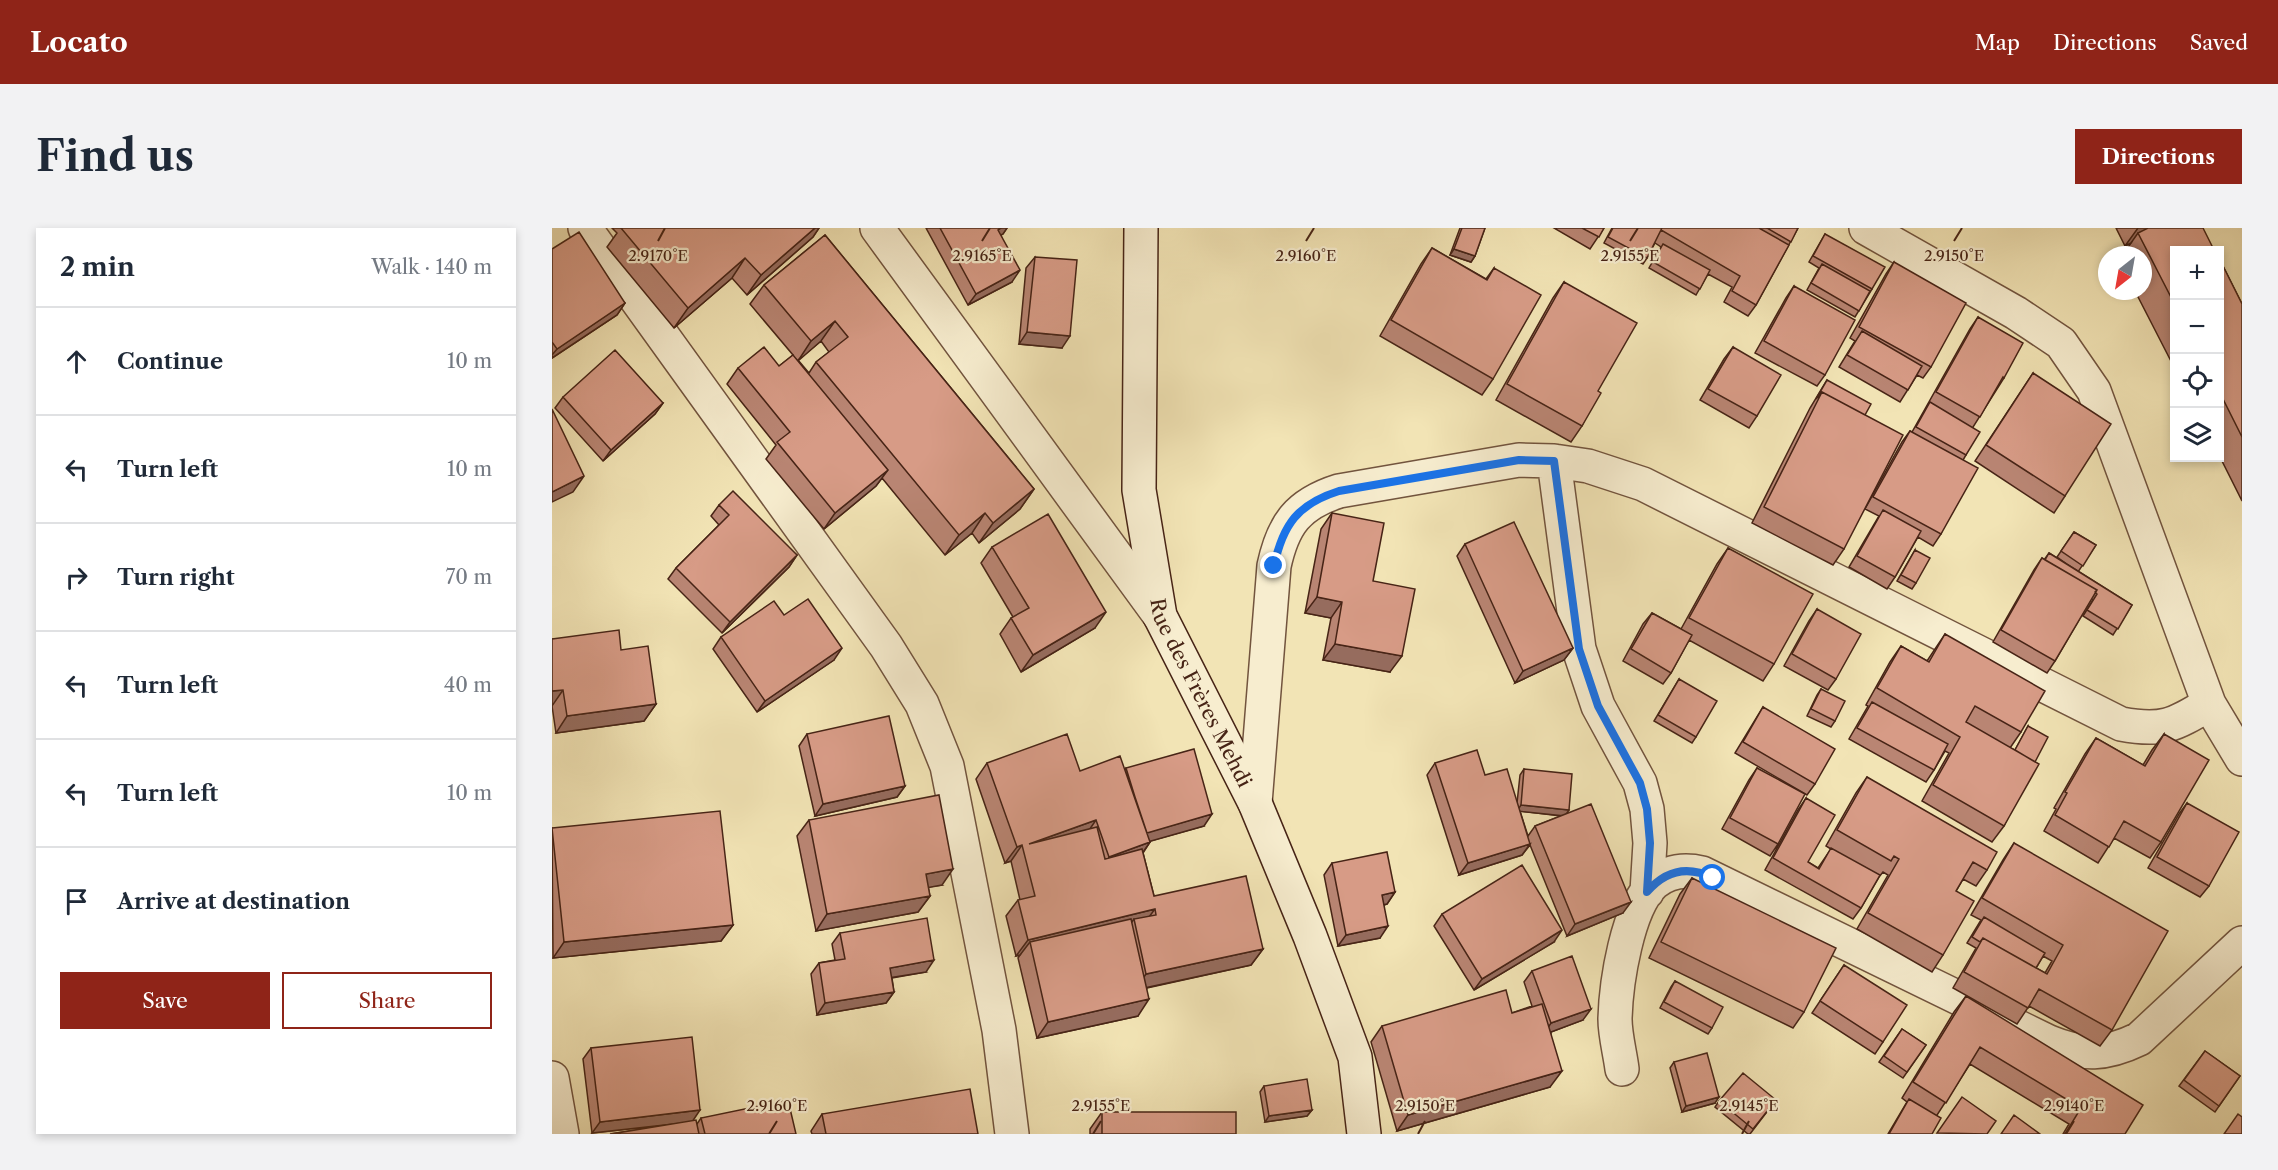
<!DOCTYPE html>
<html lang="en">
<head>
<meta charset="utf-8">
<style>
	:root { --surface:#fff; --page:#f2f2f3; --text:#1f2937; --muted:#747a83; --line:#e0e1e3; --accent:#8f2418 }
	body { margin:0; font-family:"Libre Caslon Text",serif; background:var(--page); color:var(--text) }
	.controls { position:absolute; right:18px; top:18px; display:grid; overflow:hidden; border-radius:0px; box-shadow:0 3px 9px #0003 }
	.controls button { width:54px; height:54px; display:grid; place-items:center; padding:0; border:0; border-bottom:2px solid var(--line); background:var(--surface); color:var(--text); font:30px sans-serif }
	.compass { position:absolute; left:1546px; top:18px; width:54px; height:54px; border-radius:50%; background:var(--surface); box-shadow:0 3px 9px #0003; rotate:211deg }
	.stop { position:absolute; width:18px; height:18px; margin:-14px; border:4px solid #1a73e8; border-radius:50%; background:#fff }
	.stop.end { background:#1a73e8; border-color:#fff; box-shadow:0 2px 6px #0008 }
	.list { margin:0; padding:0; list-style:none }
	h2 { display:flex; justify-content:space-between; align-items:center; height:78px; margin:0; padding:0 24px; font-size:26px }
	h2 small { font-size:20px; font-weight:400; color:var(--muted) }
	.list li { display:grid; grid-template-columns:39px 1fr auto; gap:18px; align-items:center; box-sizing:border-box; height:108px; padding:0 24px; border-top:2px solid var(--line) }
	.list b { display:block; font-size:22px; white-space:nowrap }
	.list em { font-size:20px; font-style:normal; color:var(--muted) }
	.actions { display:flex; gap:12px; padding:18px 24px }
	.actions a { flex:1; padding:14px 0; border:2px solid var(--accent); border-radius:0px; text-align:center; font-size:21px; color:var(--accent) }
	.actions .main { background:var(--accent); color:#fff }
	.icon { flex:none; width:33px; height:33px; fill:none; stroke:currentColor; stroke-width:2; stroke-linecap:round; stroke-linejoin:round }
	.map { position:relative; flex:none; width:1690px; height:906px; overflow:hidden; border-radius:0px }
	header { display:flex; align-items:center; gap:36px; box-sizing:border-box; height:84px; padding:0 30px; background:var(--accent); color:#fff }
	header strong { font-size:28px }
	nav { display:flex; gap:33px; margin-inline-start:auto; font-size:21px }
	.intro { display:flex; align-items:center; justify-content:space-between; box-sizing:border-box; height:144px; padding:0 36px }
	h1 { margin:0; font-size:42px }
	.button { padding:15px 27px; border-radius:0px; background:var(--accent); color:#fff; font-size:21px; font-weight:700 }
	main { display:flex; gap:36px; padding:0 36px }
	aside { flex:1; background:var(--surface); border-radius:0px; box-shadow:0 3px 9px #0003 }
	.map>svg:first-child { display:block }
</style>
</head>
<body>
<header>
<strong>Locato</strong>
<nav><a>Map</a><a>Directions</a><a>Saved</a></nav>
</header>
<div class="intro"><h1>Find us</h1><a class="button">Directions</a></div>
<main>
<aside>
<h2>2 min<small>Walk · 140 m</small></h2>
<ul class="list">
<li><svg class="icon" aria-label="ahead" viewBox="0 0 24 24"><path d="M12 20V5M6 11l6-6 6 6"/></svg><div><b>Continue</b></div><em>10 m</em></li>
<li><svg class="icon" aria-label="left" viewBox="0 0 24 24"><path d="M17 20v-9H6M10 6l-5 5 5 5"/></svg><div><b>Turn left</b></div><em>10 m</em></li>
<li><svg class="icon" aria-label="right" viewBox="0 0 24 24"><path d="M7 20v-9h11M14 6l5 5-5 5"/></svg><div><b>Turn right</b></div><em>70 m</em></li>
<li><svg class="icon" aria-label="left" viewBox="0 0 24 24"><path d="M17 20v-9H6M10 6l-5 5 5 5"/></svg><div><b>Turn left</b></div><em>40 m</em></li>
<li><svg class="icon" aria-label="left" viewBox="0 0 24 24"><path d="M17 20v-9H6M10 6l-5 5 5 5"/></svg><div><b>Turn left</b></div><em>10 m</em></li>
<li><svg class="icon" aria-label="arrive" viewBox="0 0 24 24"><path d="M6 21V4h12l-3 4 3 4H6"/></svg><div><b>Arrive at destination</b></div></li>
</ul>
<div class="actions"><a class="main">Save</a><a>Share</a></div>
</aside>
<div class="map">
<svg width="1690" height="906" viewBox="0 0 1690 906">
	<rect width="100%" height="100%" fill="#f2e4b5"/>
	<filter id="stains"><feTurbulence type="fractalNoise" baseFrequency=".00333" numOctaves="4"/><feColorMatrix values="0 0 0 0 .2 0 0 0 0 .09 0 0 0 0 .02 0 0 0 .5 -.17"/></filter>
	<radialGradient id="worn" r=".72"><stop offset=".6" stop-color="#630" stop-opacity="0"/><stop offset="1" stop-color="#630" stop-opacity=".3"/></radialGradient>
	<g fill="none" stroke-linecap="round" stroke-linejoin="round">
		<g stroke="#72543e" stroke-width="36">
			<path id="street" d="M33,0L334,418L370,476L395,538L447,802L460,906
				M325,0L608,388
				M1314,0L1464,85L1509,115L1542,163L1657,476L1690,531
				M1002,233L1027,421L1046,478L1088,555L1095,581L1098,615L1095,664
				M703,575L722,338C731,296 746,276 787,263L967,232L1002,233L1036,238L1091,256L1569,496C1611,504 1622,497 1657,476
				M1070,841C1068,825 1063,807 1063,791C1064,755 1075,680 1102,655C1116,643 1133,641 1150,645L1497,814C1531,828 1554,827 1587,811L1690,715
				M0,850L10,906"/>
		</g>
		<g stroke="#472416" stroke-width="36">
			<g id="secondary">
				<path id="s1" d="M589,0L587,262L608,388L703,575L758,708L803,829L812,906"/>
			</g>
		</g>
		<use href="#street" stroke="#f7edcf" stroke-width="33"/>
		<use href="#secondary" stroke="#f7edcf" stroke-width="33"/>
	</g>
	<path fill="#b98573" stroke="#472416" stroke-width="1.5" fill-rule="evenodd" d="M60,0H267L261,9L195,67L180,50L122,100L55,19L65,5Z
		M374,0H455L451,6L449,7L460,54L416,77Z
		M908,0H933L923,28L919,34L898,27Z
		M1002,0H1052L1038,21Z
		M1060,0H1246L1204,77L1196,88L1172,74L1180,59L1156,46L1144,67L1097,40L1109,19L1103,15L1095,30L1091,36L1052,15Z
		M1564,0H1651L1623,22V141L1583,63H1591V27H1571L1579,15L1573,18Z
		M1273,6L1320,61L1303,89L1255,62L1267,40L1257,34Z
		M273,7L482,261L468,281L427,315L420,305L393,327L330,250L324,258L272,301L214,231L224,217L175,156L186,140L227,138L241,127L198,76L212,57ZM269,113L277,124L264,134L257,145L246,132Z
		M880,20L934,51L942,40L941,151L930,167L828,108L869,36Z
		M0,21L73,75L65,87L0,130Z
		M483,29L510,120L467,116L474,40Z
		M1668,32L1690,76V273L1668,229Z
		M1342,34L1379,139L1371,150L1365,147L1348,174L1287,139L1303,113L1298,110L1334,46Z
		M1012,54L1046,163L1030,198L1019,214L944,172L1001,70Z
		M1242,58L1273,147L1265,158L1203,125L1234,70Z
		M1426,89L1452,150L1421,199L1414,227L1411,232L1389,306L1381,318L1366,309L1343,349L1335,361L1297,339L1327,288L1313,281L1350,214L1358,203L1360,204L1418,101Z
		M1181,119L1205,188L1197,200L1148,172L1172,131Z
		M1481,145L1513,268L1502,285L1423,233Z
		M1275,152L1313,187L1292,321L1281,337L1200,295L1258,180Z
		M11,169L111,175L103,186L51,233L3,180Z
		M167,277L245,327L237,339L170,405L116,351L124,340L167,297L159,288Z
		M780,285L821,353L838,444L771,432L779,390L753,385L769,301Z
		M1522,304L1544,317L1526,344L1505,329Z
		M913,316L1021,420L1012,432L963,455L905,328Z
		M440,319L543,400L469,444L448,406L459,390L461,389L429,335Z
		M1176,320L1222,436L1211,453L1137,412L1119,445L1111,456L1071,433L1091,396L1100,385L1129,401L1165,336Z
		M1363,322L1364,355L1360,361L1345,353Z
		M1497,325L1580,377L1561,407L1531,388L1541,372L1539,371L1503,433L1495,445L1441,414L1482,342L1490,330L1492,332Z
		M1265,381L1284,451L1276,462L1232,438L1257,393Z
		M232,387L282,432L205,484L161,421L169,409Z
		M1393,406L1469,504L1458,520L1463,522L1476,498L1483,534L1452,598L1440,614L1370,573L1397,525L1393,523L1382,542L1374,554L1297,511L1316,478L1314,477L1338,434L1349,418L1375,433Z
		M0,411L69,422L104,476L92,493L4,505L0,478Z
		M1127,451L1144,509L1140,515L1102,493Z
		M1269,461L1283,493L1279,499L1255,488L1265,467Z
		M1211,479L1263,556L1255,567L1183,525Z
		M255,506L353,558L345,569L263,588L247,518Z
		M1612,506L1609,614L1598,630L1562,610L1546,635L1492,603L1504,581L1502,580L1533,526L1544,510L1591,537L1600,522Z
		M435,535L528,543L573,542L574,540L652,598L598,613V614L591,625L602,668L711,721L699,737L595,760L586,788L485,810L466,730L468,727L464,728L454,688L466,672H468L459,633L453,635L424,551Z
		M883,535L933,547L965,575L968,547L972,541L1014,586L1071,685L1015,708L978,617L970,627L907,647L875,547ZM968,583L1009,588L983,598L976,608Z
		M1205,540L1226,616L1218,628L1170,601L1197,552Z
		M1315,549L1435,642L1424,658L1411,651L1404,663L1391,727L1380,744L1305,701L1336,647L1331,644L1327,649L1309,680L1301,691L1213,642L1246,582L1254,570L1256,634L1266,640L1279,621L1274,618L1304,565Z
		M1635,575L1657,658L1648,669L1596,640L1627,586Z
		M257,592L390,657L376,659L378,668L366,684L264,703L245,608Z
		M0,600L181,697L169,713L1,730Z
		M1462,615L1560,802L1548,818L1477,778L1465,796L1401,760L1424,720L1415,715L1429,692L1419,687L1451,632ZM1491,728L1500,733L1493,745L1484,740Z
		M780,635L843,664L835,676L832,677L828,710L786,718L772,647Z
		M1140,650L1252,784L1241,800L1097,730L1128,666Z
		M890,686L1002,714L922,762L882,698Z
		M288,705L374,744L340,750L342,764L334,775L265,787L259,746L267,735L283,732L280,716Z
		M1292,737L1331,814L1323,826L1260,785Z
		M980,743L1031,792L999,804L998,859L845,903L819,814L830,798L960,785L980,778L972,754Z
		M1123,753L1160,800L1156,806L1108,780L1119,759Z
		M1414,768L1573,906H1511L1517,896L1418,836L1385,887L1380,906H1336L1355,874L1350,870L1402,784Z
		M1350,801L1374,817L1351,850L1327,834Z
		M39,820L145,896L149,890L244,906H58L121,896L40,905L31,831Z
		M1653,823L1688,848L1663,884L1627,858Z
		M1122,834L1163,875L1130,884L1118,840Z
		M712,858L760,882L755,888L713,894L708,864Z
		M1224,872L1198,906H1196L1163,879L1167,873Z
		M550,884L684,906H538V901Z
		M270,886L426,906H260L259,903Z"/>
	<path fill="#966c5e" stroke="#472416" stroke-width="1.5" d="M263,0H267L261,9L195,67L209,47Z
		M449,0H455L451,6L438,13L446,2Z
		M1586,0H1610L1586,5L1579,15L1573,18Z
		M902,21L923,28L919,34L898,27Z
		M193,30L180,50L122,100L136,80Z
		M468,42L460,54L416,77L424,66Z
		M73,75L65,87L0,130V127L5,121Z
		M283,93L269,113L246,133L259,113Z
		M475,104L518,108L510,120L467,116Z
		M111,175L103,186L51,233L59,222Z
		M336,242L324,258L272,301L283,285Z
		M32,248L21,264L0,274V264Z
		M482,261L468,281L427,315L441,295Z
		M433,285L420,305L393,327L407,307Z
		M245,327L237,339L170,405L178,394Z
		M765,369L790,374L779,390L753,385Z
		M554,384L543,400L469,444L481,427Z
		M783,416L850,428L838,444L771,432Z
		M290,420L282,432L205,484L213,473Z
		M1021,420L1012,432L963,455L971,443Z
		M11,462L0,478V463Z
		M104,476L92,493L4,505L15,488Z
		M353,558L345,569L263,588L271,576Z
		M969,577L1017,582L1013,588L965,583Z
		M660,586L652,598L585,617L593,605Z
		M544,592L533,608L477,616Z
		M598,614L587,630L546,645L557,629Z
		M978,616L970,627L907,647L916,635Z
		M470,617L459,633L453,635L465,619Z
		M401,641L390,657L363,662L374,646Z
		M843,664L835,676L822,679L830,667Z
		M378,668L366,684L264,703L275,686Z
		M1079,674L1071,685L1015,708L1023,696Z
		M603,681L591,697L582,691L575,701L478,714L468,727L464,728L476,712Z
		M181,697L169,713L1,730L12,714Z
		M836,698L828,710L786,718L794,707Z
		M1010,702L1002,714L922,762L930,751Z
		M711,721L699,737L583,762L594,746Z
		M382,732L374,744L330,751L338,740Z
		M342,764L334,775L265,787L273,775Z
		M597,771L586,788L485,810L496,794Z
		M1039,781L1031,792L991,807L999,795Z
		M1010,843L998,859L845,903L856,887Z
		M1167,869L1163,875L1130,884L1134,878Z
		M148,882L140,894L40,905L48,894Z
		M760,882L755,888L713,894L717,888Z"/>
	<path fill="#d79b86" stroke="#472416" stroke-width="1.5" d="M69,0H263L209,47L193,30L136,80Z
		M388,0H449L446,2L468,42L424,66Z
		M910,0H933L923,28L902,21Z
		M1030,0H1052L1047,9Z
		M1061,0H1110L1095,30L1056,9Z
		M1110,0H1207L1237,17L1204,77L1180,63L1188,48L1109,2Z
		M1215,0H1246L1239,14Z
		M1596,0H1651L1662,22H1623V77L1586,5Z
		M27,4L73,75L5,121L0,114V21Z
		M1273,6L1333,39L1320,61L1261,28Z
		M273,7L482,261L441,295L433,285L407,307L264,134L296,109L283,93L259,113L212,57Z
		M1111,16L1158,42L1148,61L1101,34Z
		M880,20L935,52L942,40L989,67L941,151L839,92Z
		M483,29L525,32L518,108L475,104Z
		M1668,32L1690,76V209L1668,165Z
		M1342,34L1414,75L1379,139L1307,99Z
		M1270,36L1318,63L1307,83L1259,55Z
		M1012,54L1085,95L1046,163L1049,165L1030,198L955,156Z
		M1242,58L1303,92L1273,147L1212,113Z
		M1426,89L1471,115L1452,150L1451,149L1428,189L1384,164Z
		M1310,103L1370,138L1356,162L1295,127Z
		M212,119L227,138L241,127L336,242L283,285L225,214L238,204L186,140Z
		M1181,119L1229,147L1205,188L1156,161Z
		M63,122L111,175L59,222L11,169Z
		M1481,145L1559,196L1513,268L1434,217Z
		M1275,152L1319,176L1313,187L1270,164L1264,171Z
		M1270,164L1351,207L1292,321L1212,279Z
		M1378,174L1428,204L1414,227L1364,199Z
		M0,181L32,248L0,264Z
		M1358,203L1426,240L1389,306L1321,269Z
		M181,263L245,327L178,394L124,340L177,287L167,277Z
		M1331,282L1369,303L1343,349L1305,328Z
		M780,285L832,295L821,353L863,361L850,428L783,416L790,374L765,369Z
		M496,286L554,384L481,427L459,390L477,380L440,319Z
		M962,294L1021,420L971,443L913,316Z
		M1522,304L1544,317L1531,338L1509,323Z
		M1176,320L1261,366L1222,436L1137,390Z
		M1363,322L1378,330L1364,355L1349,347Z
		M1497,325L1580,377L1566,401L1535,382L1545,366L1543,364L1545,362L1493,332Z
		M1490,330L1545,362L1503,433L1449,402Z
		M256,371L290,420L213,473L169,409L222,373L232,387Z
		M1265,381L1309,406L1284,451L1240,426Z
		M1100,385L1140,407L1119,445L1079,421Z
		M67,402L69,422L96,418L104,476L15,488L11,462L0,463V411Z
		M1393,406L1493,463L1469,504L1423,478L1414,494L1487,536L1452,598L1381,557L1408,509L1325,460L1349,418L1377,434Z
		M1127,451L1165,473L1144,509L1106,487Z
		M1269,461L1293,473L1283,493L1259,481Z
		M1320,474L1396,516L1382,542L1305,500Z
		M1211,479L1283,521L1263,556L1191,514Z
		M337,488L353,558L271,576L255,506Z
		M1476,498L1496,509L1483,534L1463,522Z
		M515,506L528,543L568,528L598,614L557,629L544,592L477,616L545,599L553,631L590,621L602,668L694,648L711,721L594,746L582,691L604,687L603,681L476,712L466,672L483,668L470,617L465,619L435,535Z
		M1612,506L1657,532L1609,614L1572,593L1557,619L1503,587L1515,565L1513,564L1544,510L1593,538Z
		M642,521L660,586L595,605L583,569L574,540Z
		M925,522L933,547L955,541L978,616L916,635L883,535Z
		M1205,540L1253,566L1226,616L1178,590Z
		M972,541L1020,546L1017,582L969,577Z
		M1315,549L1445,624L1435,642L1421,634L1404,663L1422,673L1391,727L1316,685L1347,631L1342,628L1339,633L1285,602Z
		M387,567L401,641L374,646L378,668L275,686L257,592Z
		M1254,570L1283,587L1256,634L1267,641L1279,620L1328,647L1309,680L1221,630Z
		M1635,575L1687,604L1657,658L1605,629Z
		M1039,576L1079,674L1023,696L983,598Z
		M168,583L181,697L12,714L0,600Z
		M1462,615L1616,703L1560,802L1487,761L1476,780L1412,744L1431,710L1495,746L1511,717L1430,670Z
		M835,624L843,664L830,667L836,698L794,707L780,635Z
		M970,637L1010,702L930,751L890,686Z
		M1140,650L1284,720L1252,784L1109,714Z
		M1432,689L1493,725L1484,740L1431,710L1428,714L1420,709Z
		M375,690L382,732L338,740L342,764L273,775L267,735L293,731L288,705Z
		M579,691L597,771L496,794L478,714Z
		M1020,728L1039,781L999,795L980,743Z
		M1292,737L1355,777L1331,814L1268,773Z
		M1123,753L1171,779L1160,800L1112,774Z
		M954,762L960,785L990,776L1010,843L856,887L830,798Z
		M1414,768L1591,877L1573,906H1513L1529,880L1428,819L1394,875L1361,854Z
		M1350,801L1374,817L1355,844L1332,828Z
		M140,809L148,882L48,894L39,820Z
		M1653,823L1688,848L1667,878L1632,852Z
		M1155,825L1167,869L1134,878L1122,834Z
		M1191,845L1224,872L1201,901L1167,873Z
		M755,851L760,882L717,888L712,858Z
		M418,861L426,906H274L270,886Z
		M1410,869L1444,893L1435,906L1385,905Z
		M1357,871L1389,890L1380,906H1337Z
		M236,872L244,906H153L149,890Z
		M550,884H684V906H550Z
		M1686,886L1690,889V906H1672Z
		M1462,887L1488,906H1449Z
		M144,892L147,906H59Z"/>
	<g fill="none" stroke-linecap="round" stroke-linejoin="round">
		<path stroke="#1a73e8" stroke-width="8" d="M722,338C731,296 746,276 787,263L967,232L1002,233L1027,421L1046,478L1088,555L1095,581L1098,615L1095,664C1113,643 1135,637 1161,650"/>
	</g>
	<path fill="none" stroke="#472416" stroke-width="2" d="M106,13L113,0M430,13L438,0M754,13L762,0M1078,13L1086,0M1402,13L1410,0M217,906L225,893M541,906L549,893M866,906L873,893M1190,906L1197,893M1514,906L1522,893"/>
	<g text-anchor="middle" stroke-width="4.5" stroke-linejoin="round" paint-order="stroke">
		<g font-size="20" fill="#472416" stroke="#f7edcf">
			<text dy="7" stroke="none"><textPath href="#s1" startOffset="476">Rue des Frères Mehdi</textPath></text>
		</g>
	</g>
	<g font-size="15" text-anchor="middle" fill="#472416" stroke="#f7edcf" stroke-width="4.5" stroke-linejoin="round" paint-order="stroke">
		<text x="1078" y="33">2.9155°E</text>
		<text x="106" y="33">2.9170°E</text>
		<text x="430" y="33">2.9165°E</text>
		<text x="754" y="33">2.9160°E</text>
		<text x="1402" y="33">2.9150°E</text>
		<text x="225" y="883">2.9160°E</text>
		<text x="549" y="883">2.9155°E</text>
		<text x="873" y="883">2.9150°E</text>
		<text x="1197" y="883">2.9145°E</text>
		<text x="1522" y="883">2.9140°E</text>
	</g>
	<rect width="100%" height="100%" filter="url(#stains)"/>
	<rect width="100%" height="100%" fill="url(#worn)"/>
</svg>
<div class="controls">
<button>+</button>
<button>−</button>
<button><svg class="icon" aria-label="locate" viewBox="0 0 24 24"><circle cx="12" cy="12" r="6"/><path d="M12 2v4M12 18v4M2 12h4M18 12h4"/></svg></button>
<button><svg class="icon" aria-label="layers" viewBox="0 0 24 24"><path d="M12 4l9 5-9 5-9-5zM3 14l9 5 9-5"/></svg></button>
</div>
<svg class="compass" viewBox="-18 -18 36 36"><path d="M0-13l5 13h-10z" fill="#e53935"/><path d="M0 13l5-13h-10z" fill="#747a83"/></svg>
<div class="stop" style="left:1161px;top:650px"></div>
<div class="stop end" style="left:722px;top:338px"></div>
</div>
</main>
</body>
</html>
